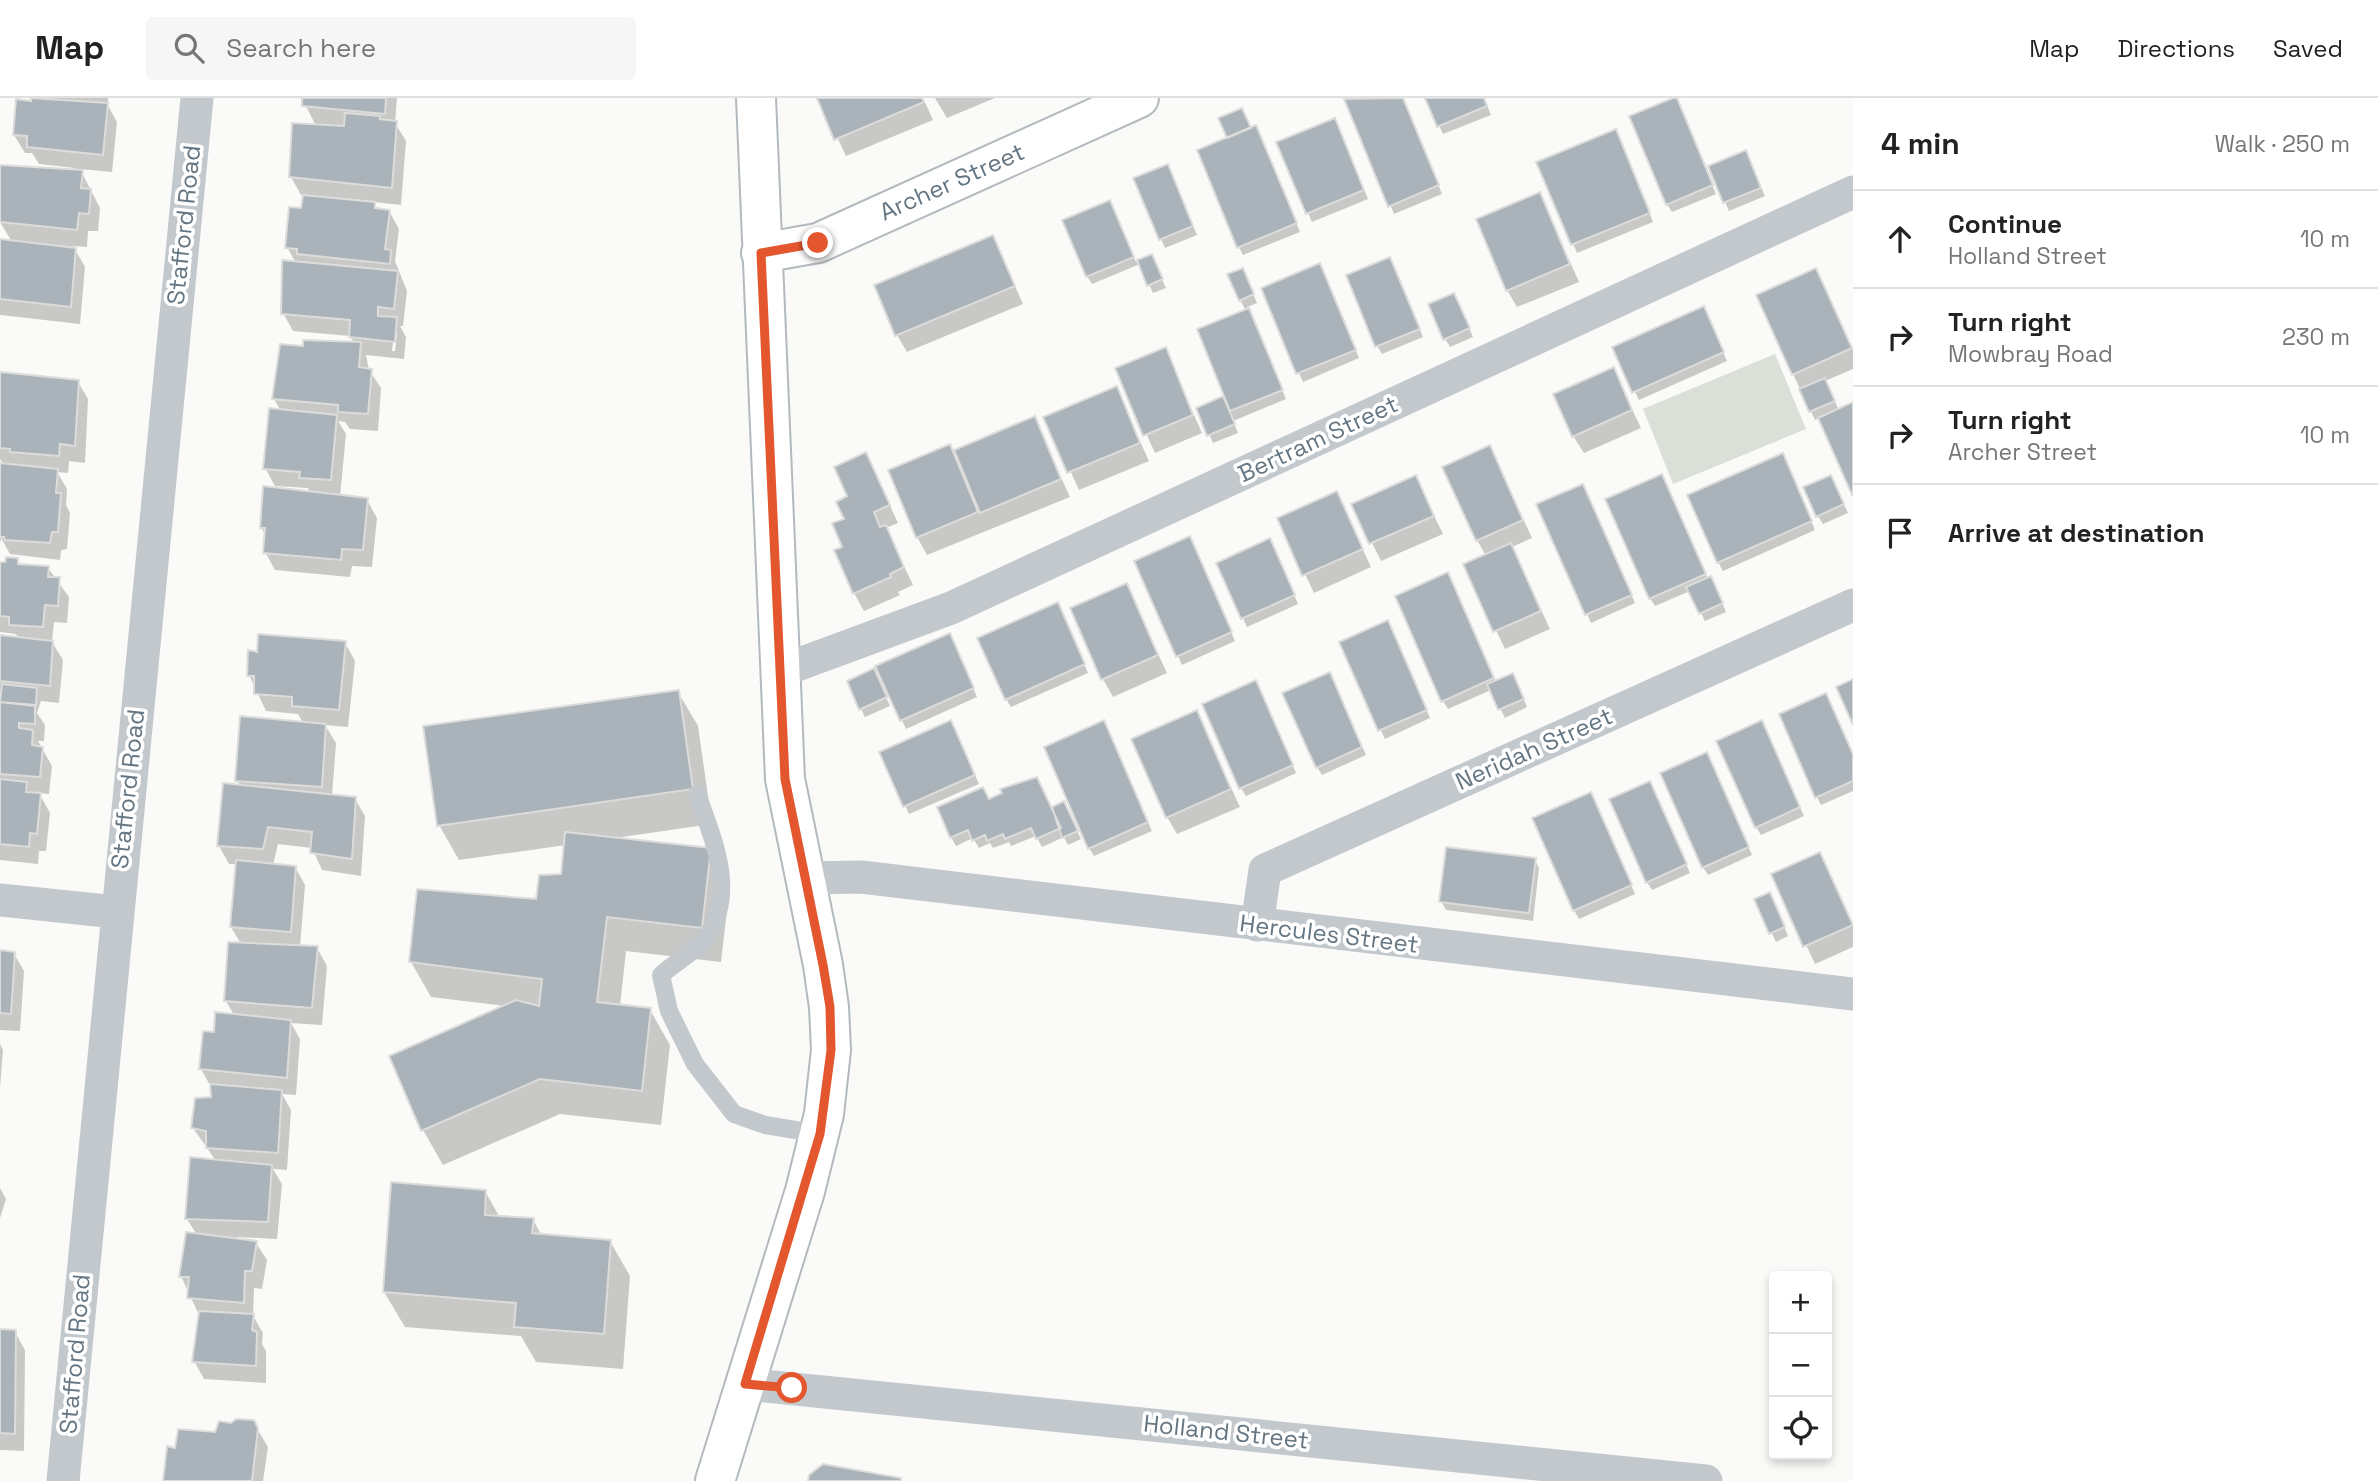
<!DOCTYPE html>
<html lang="en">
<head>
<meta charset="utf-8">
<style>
	:root { --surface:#fff; --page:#f6f6f6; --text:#222; --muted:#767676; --line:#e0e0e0 }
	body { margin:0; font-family:"Space Grotesk",sans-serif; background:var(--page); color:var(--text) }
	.controls { position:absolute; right:21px; bottom:21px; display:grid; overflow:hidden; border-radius:7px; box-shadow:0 4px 10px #0003 }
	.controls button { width:63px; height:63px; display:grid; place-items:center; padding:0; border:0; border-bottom:2px solid var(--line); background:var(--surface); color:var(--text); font:35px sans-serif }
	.stop { position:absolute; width:21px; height:21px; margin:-16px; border:5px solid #e4572e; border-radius:50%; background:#fff }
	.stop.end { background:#e4572e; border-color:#fff; box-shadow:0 2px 7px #0008 }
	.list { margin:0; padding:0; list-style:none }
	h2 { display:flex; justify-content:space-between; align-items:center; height:91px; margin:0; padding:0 28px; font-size:30px }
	h2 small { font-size:23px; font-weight:400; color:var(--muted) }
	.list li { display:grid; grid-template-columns:46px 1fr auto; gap:21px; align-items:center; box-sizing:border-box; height:98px; padding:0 28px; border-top:2px solid var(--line) }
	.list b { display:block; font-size:26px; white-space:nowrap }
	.list p { margin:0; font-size:23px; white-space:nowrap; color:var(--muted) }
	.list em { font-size:23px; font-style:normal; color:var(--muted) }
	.icon { flex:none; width:38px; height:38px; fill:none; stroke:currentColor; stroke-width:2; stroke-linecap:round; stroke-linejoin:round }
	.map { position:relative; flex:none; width:1853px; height:1383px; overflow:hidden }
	header { display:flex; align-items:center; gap:42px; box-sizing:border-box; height:98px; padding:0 35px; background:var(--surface); border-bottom:2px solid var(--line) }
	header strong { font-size:33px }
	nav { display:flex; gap:38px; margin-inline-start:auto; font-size:24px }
	.search { width:490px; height:63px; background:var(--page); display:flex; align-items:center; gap:18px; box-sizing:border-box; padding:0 24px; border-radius:7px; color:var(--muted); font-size:26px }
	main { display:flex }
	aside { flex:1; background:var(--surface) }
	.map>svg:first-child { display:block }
</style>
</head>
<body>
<header>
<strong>Map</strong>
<div class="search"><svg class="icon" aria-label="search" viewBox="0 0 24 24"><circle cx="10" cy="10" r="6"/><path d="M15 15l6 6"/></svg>Search here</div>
<nav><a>Map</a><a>Directions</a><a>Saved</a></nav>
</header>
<main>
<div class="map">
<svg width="1853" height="1383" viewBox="0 0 1853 1383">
	<rect width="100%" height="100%" fill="#fafaf8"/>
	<path fill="#dadfd7" d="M1775,256L1806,331L1673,386L1643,311Z"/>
	<path fill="#0003" fill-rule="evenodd" d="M33,0H108V8L117,24L112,74L80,71L100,110L98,133H88L87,149L73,148L85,169L80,226L0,217V143L12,144L0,124V68L75,73V70L39,66L32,55H25L14,37Z
		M302,0H397L395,25L406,43L401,107L374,104L378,112L389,113L399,131L395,163L407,193L403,228H400L406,239L404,261L366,257L369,272L381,290L378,333L350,331L345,324L338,323L346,336L340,399L367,402L377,420L372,469L352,468L350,479L275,472L265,454L266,438L261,429L310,395L308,390L275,388L265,370L281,313L274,301L304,250L355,246L350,238L293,233L283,215L296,165L287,149L302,112L304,97H301L291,79L316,28ZM394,235H397L395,253H392Z
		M819,0H923L933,22L846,58Z
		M935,0H995L947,20Z
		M1351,0H1403L1442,96L1394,116L1346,2Z
		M1427,0H1484L1491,17L1443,36Z
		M1676,0L1716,96L1672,114L1667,106Z
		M1339,30L1368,101L1312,124L1308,115Z
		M1251,32L1260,38L1300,134L1243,157L1239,149Z
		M1620,42L1653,124L1577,155L1538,65Z
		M1746,55L1765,98L1729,113L1710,69Z
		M1167,68L1197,137L1165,150L1135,81Z
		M1540,96L1579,184L1517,209L1507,192Z
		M1110,104L1136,164L1151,158L1166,190L1153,195L1140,166L1092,186L1087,178Z
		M993,139L1023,206L907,254L897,237Z
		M1320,167L1359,260L1303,284L1263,191Z
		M1394,169L1423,239L1382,256L1377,248Z
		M1816,172L1853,252V271L1825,283L1839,312L1853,306V395L1819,320L1815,322L1793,276Z
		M1247,181L1257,205L1247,209L1286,301L1233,323L1238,335L1213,345L1198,311L1226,299L1246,213L1240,202Z
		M1458,205L1473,239L1450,249L1445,241Z
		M1708,219L1727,263L1639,302L1614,250Z
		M1165,251L1202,335L1155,355L1117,271Z
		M1613,272L1641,330L1584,355L1573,338Z
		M0,275L78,284L88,301L85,365L69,363L68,375L57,374L67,391L66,407L70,415L67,451L61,452L60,462L10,456L1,440L0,446V369H5L0,361Z
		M1116,291L1149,363L1079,392L1046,320Z
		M1034,320L1070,399L927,457L917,439L953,354Z
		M1490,350L1532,440L1512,449L1550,531L1505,551L1465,467L1486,458L1477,442Z
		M866,356L898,425L886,430L913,487L898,494L900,497L864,513L854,495L844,449L850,399Z
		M1787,365L1815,432L1723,473L1718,464Z
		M1415,379L1443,436L1381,463L1353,407Z
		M1666,386L1708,481L1715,488L1726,514L1705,523L1690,493L1655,508L1650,500Z
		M1835,387L1848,415L1823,426L1818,418Z
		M1337,396L1371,469L1314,495L1279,421Z
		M1587,396L1635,505L1591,525L1538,407Z
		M1194,448L1235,543L1182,567L1136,464Z
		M1274,451L1298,506L1247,529L1218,465Z
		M17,461L21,468L48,470L69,499L67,525L54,524L52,544L63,562L59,605L41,603L37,615L45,627L44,643H38L52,668L49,696L39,695L50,715L46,753H39L38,766L0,762V538L19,541L16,536L0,534V465Z
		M1452,485L1496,584L1517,585L1527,609L1505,620L1491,592L1448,611L1443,603Z
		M1126,488L1167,575L1113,599L1103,581Z
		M1062,515L1088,575L1011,609L1006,601Z
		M1392,532L1430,620L1385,641L1341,545Z
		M345,545L355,563L348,629L325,627L336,645L332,698L355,701L365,718L361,778L322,772L312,750L278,746L273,767L295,769L305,787L300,849L317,850L327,868L322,927L291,925L300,941L296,997L282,996L291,1012L287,1072L273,1071L282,1086L277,1141L237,1139V1142L256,1145L267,1162L262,1191L254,1190L253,1218L263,1235L262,1246L266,1253V1285L204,1281L194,1263L199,1217L181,1178L197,1137L187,1121L216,1063L193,1030L213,1001L211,989L201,971L216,936L234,917L226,903L241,846L231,829L238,766H229L219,748L241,689L237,682L304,626L298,616L266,613L249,577L258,556Z
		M954,546L977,599L906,631L877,569Z
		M878,581L890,608L865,619L861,611Z
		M1334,584L1366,657L1322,677L1317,669Z
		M1260,592L1296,675L1246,698L1241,690Z
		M678,594L698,628L712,726L615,740L710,752L730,787L721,864L626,853L620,908L650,912L670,947L661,1027L560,1016L443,1067L423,1032L391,959L505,908L431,899L411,864L538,803L562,778L566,747L459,762L439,727Z
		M1196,614L1240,709L1177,736L1167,719Z
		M955,633L979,686L909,716L881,655Z
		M1108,633L1152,733L1094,758L1089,750Z
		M1766,633L1804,718L1761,737L1756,729Z
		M1853,658V693L1821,707L1817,699Z
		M1711,665L1752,757L1708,777L1703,769Z
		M1041,689L1052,711L1064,705L1081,741L1068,747L1064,739L1042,749L1036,738L1011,748L1009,744L993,750L990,745L979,750L973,740L956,748L951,739L989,703Z
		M1654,693L1690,775L1652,792L1647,784Z
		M1595,704L1635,796L1579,821L1574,812Z
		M1819,756L1853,827V849L1815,866L1773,776Z
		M1534,761L1539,770L1533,823L1446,812L1441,803Z
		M1756,802L1774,805L1788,838L1776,844Z
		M0,854L14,856L24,873L20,933L0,932Z
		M0,946L3,952L0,989Z
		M0,1090L6,1101L0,1120Z
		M485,1093L500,1120L533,1122L542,1138L610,1143L630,1178L623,1271L536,1264L521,1238L405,1229L384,1194Z
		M0,1233L15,1234L25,1252L24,1353L0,1352Z
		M253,1324L268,1349L263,1383H165L176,1351L231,1326Z"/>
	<path fill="#aab3b9" stroke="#dcdcda" stroke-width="2" d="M31,0L108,5L103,57L27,49V38L13,37L16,1L31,3Z
		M302,0H386L385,16L302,8Z
		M817,0H922L924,4L834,42Z
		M1403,0L1439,87L1388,109L1344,1Z
		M1425,0H1484L1487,8L1437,29Z
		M1673,0H1677L1713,87L1666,107L1629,18Z
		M1242,10L1251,30L1227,40L1218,20Z
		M345,15L380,18V21L397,23L392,90L289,79L292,25L344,28Z
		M1335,20L1364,92L1306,116L1276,44Z
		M1256,27L1297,125L1237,150L1197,52Z
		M1616,31L1650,115L1571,147L1536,64Z
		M1746,52L1761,90L1723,105L1708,68Z
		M1168,66L1193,128L1159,142L1133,80Z
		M0,67L83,72L81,90L91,91L89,116L79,115L77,132L0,124Z
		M1540,94L1570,166L1506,193L1476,121Z
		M303,97L375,104V110L390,112L385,151L391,152L390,166L297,156V151L285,150L289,109L301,110Z
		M1110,102L1134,159L1086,179L1062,122Z
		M993,137L1015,188L895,238L874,187Z
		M0,141L76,150L71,209L0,201Z
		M1152,156L1163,181L1147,188L1137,162Z
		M1390,159L1420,231L1375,249L1346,177Z
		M282,162L398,173L394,211L378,209V218L397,219L395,244L349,239L350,222L281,216Z
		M1320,165L1356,252L1296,276L1261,190Z
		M1243,170L1254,196L1239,203L1227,176Z
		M1816,170L1852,250L1792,277L1756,197Z
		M1454,195L1470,230L1443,242L1428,206Z
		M1704,208L1724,254L1632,295L1612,249Z
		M1249,210L1283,292L1230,313L1197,231Z
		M303,242L361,244L359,269L372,271L368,316L338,314V307L272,301L280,246L303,248Z
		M1166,249L1193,317L1143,338L1115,270Z
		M1614,269L1632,312L1572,339L1553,296Z
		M0,274L79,282L75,348L60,346L59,358L10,354V351L0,350Z
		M1825,280L1835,303L1809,314L1799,291Z
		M1117,288L1140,345L1067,375L1043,319Z
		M1223,298L1235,326L1207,338L1196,310Z
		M1853,304V397H1852L1818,320Z
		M269,310L337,317L331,382L299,380L300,374L263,371Z
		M1035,318L1061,381L980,415L954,352Z
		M950,346L978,414L916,440L888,372Z
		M1490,347L1523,422L1476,443L1442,369Z
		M866,354L890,407L874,414L880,429L886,427L904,469L890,476L891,479L853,496L834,452L842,449L832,425L844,421L836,404L847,398L834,369Z
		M1783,355L1812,423L1717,465L1687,397Z
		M0,365L58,371L56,395H61L58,434H52L50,445L5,442L4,439H0Z
		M1662,376L1706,476L1649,501L1605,401Z
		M1416,377L1434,418L1369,446L1351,406Z
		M1831,377L1844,406L1816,419L1803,389Z
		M1583,386L1632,497L1585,517L1536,406Z
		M263,388L368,400L363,452L342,451L341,462L263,455L265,430H260Z
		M1337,393L1363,451L1302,478L1277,420Z
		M1190,438L1232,534L1176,559L1134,463Z
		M1270,440L1295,497L1241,521L1216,465Z
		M1511,445L1541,513L1493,534L1463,466Z
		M6,459L18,460V466L49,468L48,479H60L58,508L45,507L43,529L9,527V519L0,518V464H5Z
		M1448,474L1494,580L1441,604L1395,498Z
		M1711,478L1723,505L1699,516L1686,489Z
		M1127,485L1158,557L1101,582L1070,510Z
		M1058,504L1085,566L1005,602L977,540Z
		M1388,522L1427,612L1378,633L1339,544Z
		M950,535L974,590L900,623L875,568Z
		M258,536L346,543L339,612L292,608V599L254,596V578H247L248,552L257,554Z
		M0,537L53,543L50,588L0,583Z
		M874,570L887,599L859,612L847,583Z
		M1330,574L1362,649L1316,670L1282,595Z
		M1513,575L1524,601L1498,612L1487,586Z
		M1853,581V627L1836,589Z
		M1256,582L1293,667L1239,691L1202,606Z
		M2,586L37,590L36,607L0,604Z
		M679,592L693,691L437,728L423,628Z
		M1826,595L1853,656V683L1815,700L1779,616Z
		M0,604L35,608V626L19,625V630L33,632L32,647L43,649L40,679L0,676Z
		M1197,612L1231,691L1166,720L1131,641Z
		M240,618L326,626L322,689L235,683Z
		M951,622L975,677L903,709L879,654Z
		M1104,622L1148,724L1088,751L1044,649Z
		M1762,622L1800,709L1755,730L1716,643Z
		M1707,654L1749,749L1702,770L1660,675Z
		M1037,679L1061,730L1036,741L1031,730L1005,741L1003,736L987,743L985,737L972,743L968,732L950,740L937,709L983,689L989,701L1002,695L1000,691Z
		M0,681L27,684L26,694L41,695L37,736L30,735L29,749L0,746Z
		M1650,683L1687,766L1646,785L1609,701Z
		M223,685L356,699L352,761L310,755L312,734L268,729L263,751L217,748Z
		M1591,694L1632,787L1573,813L1532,720Z
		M1064,703L1078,733L1062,740L1052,709Z
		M565,734L711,750L702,830L607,819L597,904L651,910L642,993L540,981L421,1033L389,958L516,902L539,908L542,881L409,864L417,791L536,801L539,777L561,776Z
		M1446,749L1536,760L1529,815L1439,804Z
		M1820,754L1853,827L1803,849L1771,776Z
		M236,762L296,768L291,834L230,829Z
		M1770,794L1785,829L1769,836L1754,801Z
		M228,844L318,848L312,910L224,903Z
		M0,852L15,854L11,916L0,915Z
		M215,914L291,922L287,980L199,971L203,933L214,934Z
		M210,986L282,992L278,1055L206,1050V1033L191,1030L195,1000L211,999Z
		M190,1059L272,1067L268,1124L185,1121Z
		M391,1084L486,1092L485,1117L534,1120L532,1135L611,1142L604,1236L514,1229L516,1205L383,1194Z
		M186,1134L257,1143L252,1173H245L244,1205L187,1200L189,1179H179Z
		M199,1213L254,1216L252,1232L257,1234L256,1268L192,1264Z
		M0,1231L16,1232L15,1336L0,1335Z
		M236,1321L254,1322L258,1330L252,1383H163L167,1348L175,1350L178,1331L215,1334L219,1323L231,1325Z
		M823,1366L901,1380V1383H808L809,1377Z"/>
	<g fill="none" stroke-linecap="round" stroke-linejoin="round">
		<g stroke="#b3babf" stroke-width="42">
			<path id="secondary" d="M761,155L818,145L1139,0
				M715,1383L805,1093L824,1016L831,952L829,909L823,867L785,681L756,0"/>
		</g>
		<path stroke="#c3c8cc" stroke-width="18" d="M697,696C713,741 737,793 707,838C697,853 674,865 661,877L669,913L695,966L734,1016L765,1027L820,1036"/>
		<path stroke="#c3c8cc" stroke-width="33" d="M778,574L951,510L1853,94
			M804,780L861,779L1853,896
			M0,802L116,814
			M1257,827L1265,772L1853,507
			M745,1286L1706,1383
			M63,1383L197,0"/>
		<use href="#secondary" stroke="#fff" stroke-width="38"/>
	</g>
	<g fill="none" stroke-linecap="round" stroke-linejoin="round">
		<path stroke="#e4572e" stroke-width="9" d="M792,1290L745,1286L820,1036L831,952L830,909L823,867L785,681L761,155L818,145"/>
	</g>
	<g text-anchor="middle" stroke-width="7" stroke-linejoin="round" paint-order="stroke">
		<g font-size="24" fill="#657683" stroke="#fff">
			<text transform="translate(952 84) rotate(-24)" y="8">Archer Street</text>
			<text transform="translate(184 127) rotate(-84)" y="8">Stafford Road</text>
			<text transform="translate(1318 341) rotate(-25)" y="8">Bertram Street</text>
			<text transform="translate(1534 651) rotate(-24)" y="8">Neridah Street</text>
			<text transform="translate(128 691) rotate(-84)" y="8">Stafford Road</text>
			<text transform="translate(1329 836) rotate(7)" y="8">Hercules Street</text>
			<text transform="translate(75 1256) rotate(-85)" y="8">Stafford Road</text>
			<text transform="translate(1226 1334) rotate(6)" y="8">Holland Street</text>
		</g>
	</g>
</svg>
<div class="controls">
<button>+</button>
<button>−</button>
<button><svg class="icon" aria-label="locate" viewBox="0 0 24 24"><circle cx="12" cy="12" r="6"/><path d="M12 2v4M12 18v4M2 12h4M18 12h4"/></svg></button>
</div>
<div class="stop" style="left:792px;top:1290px"></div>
<div class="stop end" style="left:818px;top:145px"></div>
</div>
<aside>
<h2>4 min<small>Walk · 250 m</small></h2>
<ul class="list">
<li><svg class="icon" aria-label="ahead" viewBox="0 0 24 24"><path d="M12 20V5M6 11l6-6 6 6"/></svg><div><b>Continue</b><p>Holland Street</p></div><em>10 m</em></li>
<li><svg class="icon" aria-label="right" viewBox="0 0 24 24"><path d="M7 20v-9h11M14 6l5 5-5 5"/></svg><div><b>Turn right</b><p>Mowbray Road</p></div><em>230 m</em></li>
<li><svg class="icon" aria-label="right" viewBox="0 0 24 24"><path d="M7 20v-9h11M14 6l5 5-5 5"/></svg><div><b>Turn right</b><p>Archer Street</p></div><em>10 m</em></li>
<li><svg class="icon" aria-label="arrive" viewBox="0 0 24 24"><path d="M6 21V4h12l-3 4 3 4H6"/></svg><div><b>Arrive at destination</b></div></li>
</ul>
</aside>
</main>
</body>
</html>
